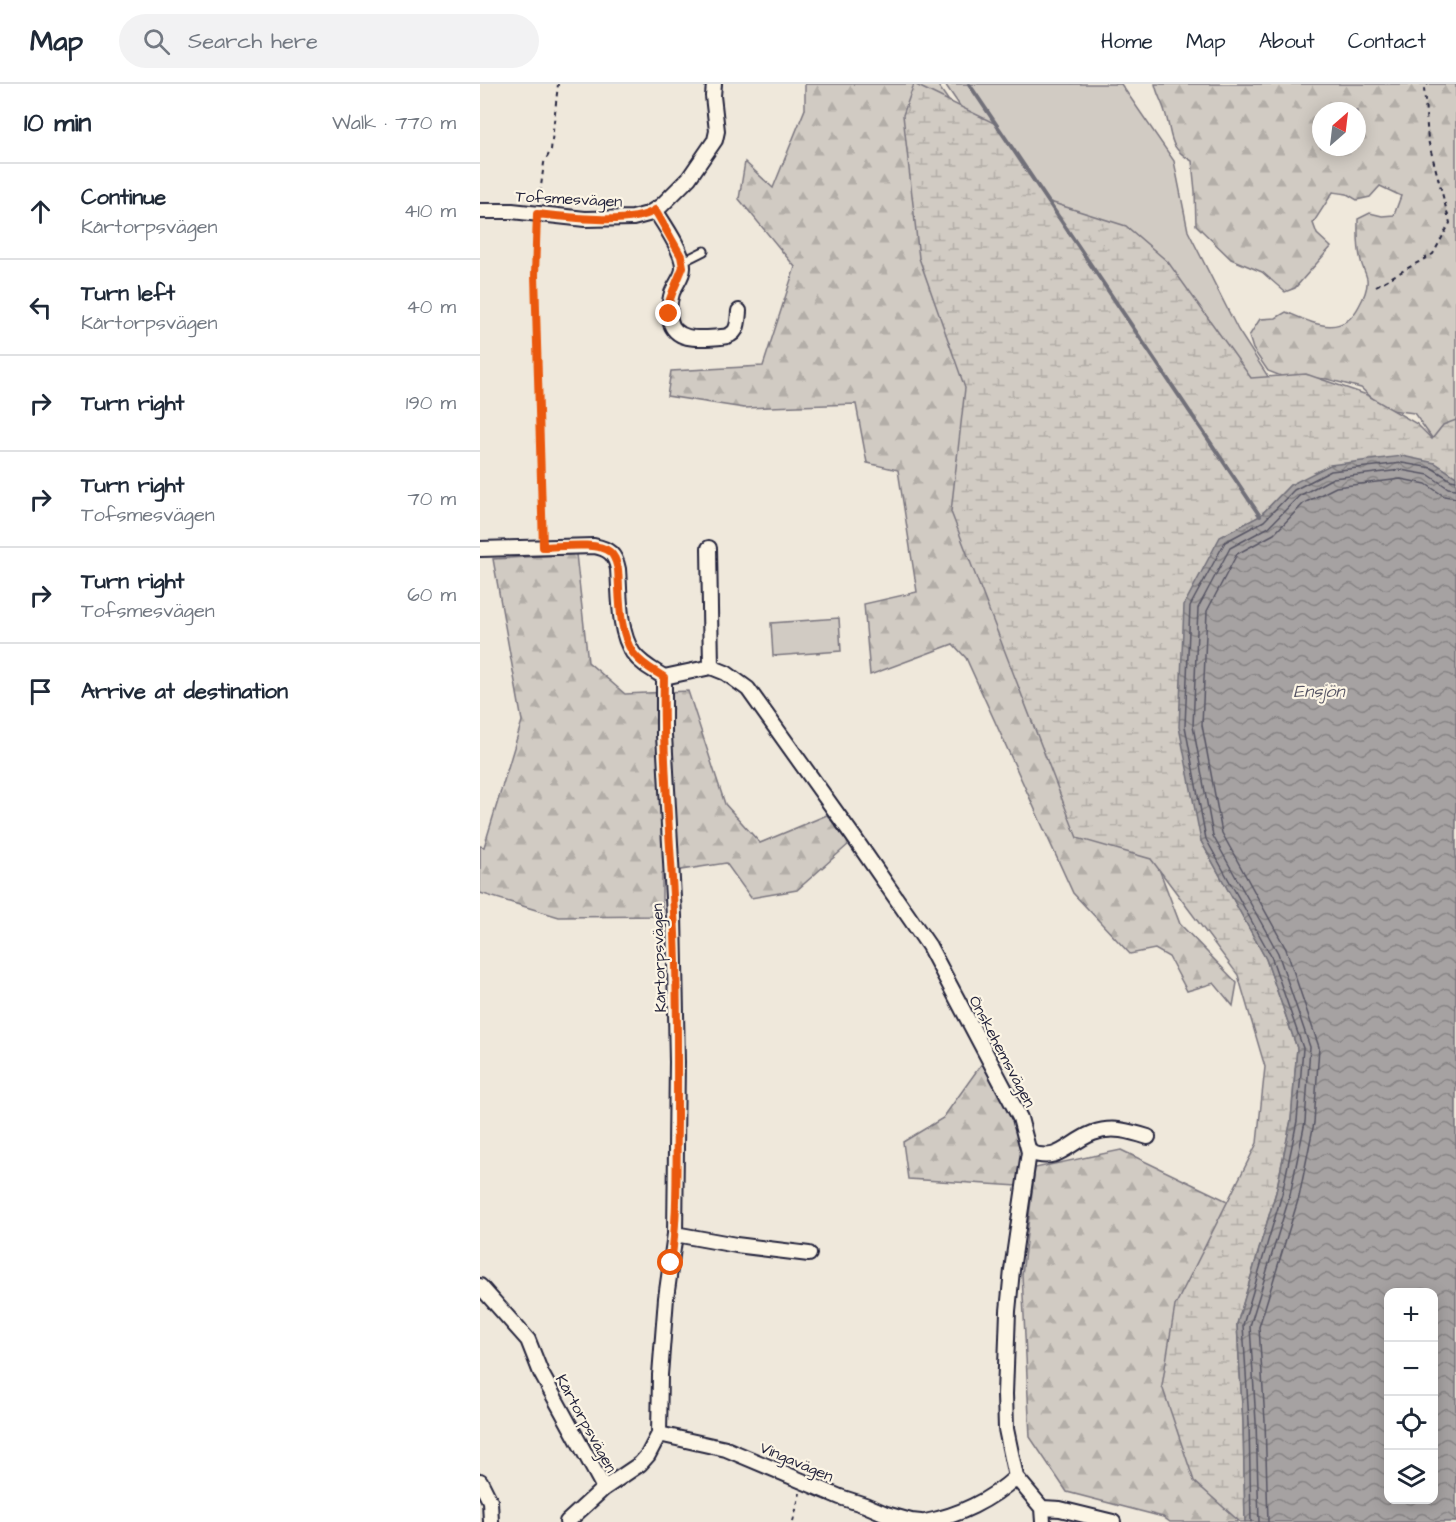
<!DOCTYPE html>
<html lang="en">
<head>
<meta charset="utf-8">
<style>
	:root { --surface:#fff; --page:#f2f2f3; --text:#1f2937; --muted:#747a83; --line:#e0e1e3 }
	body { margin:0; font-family:"Architects Daughter",sans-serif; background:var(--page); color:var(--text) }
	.controls { position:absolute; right:18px; bottom:18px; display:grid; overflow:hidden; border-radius:12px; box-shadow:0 3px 15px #0003 }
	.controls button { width:54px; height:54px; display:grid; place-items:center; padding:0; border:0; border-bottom:2px solid var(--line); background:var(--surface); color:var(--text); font:30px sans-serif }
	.compass { position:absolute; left:832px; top:18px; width:54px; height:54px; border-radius:50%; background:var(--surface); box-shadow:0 3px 15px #0003; rotate:28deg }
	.stop { position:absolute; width:18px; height:18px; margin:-14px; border:4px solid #ea580c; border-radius:50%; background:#fff }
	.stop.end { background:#ea580c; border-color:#fff; box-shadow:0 2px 6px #0008 }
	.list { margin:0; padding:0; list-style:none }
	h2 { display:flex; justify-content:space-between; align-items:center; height:78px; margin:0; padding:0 24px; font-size:26px }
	h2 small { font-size:20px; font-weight:400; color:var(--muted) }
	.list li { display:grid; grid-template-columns:39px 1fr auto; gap:18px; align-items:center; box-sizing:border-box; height:96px; padding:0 24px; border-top:2px solid var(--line) }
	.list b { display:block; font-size:22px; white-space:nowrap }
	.list p { margin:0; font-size:20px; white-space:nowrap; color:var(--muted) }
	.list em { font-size:20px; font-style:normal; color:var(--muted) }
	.icon { flex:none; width:33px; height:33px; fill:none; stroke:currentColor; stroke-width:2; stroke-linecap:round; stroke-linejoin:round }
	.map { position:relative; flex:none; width:976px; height:1438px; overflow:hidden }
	header { display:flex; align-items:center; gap:36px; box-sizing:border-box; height:84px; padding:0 30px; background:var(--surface); border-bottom:2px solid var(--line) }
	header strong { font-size:28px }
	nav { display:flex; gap:33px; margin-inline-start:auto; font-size:21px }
	.search { width:420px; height:54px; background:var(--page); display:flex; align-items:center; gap:15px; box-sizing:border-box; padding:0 21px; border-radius:33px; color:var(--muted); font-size:22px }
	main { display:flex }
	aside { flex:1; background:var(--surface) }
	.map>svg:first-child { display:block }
</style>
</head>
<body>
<header>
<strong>Map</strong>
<div class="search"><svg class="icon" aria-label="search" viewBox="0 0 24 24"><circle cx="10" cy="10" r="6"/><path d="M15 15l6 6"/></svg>Search here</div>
<nav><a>Home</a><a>Map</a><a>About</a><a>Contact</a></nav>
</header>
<main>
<aside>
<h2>10 min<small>Walk · 770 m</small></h2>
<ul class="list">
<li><svg class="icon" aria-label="ahead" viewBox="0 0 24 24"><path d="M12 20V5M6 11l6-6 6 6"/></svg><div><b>Continue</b><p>Kårtorpsvägen</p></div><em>410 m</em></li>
<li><svg class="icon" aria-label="left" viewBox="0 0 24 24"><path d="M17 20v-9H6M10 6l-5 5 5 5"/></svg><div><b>Turn left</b><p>Kårtorpsvägen</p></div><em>40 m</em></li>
<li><svg class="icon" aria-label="right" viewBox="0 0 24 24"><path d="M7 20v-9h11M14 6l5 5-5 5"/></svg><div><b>Turn right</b></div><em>190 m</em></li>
<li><svg class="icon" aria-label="right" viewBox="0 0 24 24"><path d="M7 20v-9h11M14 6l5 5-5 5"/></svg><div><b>Turn right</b><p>Tofsmesvägen</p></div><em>70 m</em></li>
<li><svg class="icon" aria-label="right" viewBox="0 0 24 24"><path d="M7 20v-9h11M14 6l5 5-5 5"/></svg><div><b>Turn right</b><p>Tofsmesvägen</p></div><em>60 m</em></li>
<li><svg class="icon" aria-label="arrive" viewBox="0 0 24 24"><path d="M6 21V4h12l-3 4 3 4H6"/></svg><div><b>Arrive at destination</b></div></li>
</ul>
</aside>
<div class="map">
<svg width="976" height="1438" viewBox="0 0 976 1438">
	<defs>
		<pattern id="forest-firs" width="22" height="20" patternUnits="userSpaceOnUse" patternTransform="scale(1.5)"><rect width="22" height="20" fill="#d1cbc3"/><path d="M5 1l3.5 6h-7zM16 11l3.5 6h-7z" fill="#b3aea8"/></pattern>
		<pattern id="wetland-marsh" width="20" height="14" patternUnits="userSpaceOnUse" patternTransform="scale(1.5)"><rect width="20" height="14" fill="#d1cbc3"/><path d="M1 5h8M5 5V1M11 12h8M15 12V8" fill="none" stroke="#b3aea8"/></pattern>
		<pattern id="water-waves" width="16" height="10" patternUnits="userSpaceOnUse" patternTransform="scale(1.5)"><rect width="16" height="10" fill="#a6a2a2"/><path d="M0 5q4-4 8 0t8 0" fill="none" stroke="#878485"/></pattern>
	</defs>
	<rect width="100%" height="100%" fill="#efe8db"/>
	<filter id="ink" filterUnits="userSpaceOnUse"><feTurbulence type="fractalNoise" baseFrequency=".0167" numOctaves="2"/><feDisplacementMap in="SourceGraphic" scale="12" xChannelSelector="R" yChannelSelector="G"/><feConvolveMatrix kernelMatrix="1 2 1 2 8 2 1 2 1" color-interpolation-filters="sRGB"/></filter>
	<g filter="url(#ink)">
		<path fill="#d1cbc3" stroke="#7a767f" stroke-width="1.5" d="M465,0H641L694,77L708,147L758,246L789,294L713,363Z
			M359,534L361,567L293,572L291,539Z"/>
		<path fill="url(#forest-firs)" stroke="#7a767f" stroke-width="1.5" fill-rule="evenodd" d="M325,0H457L710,365L660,735L700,840L757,899L753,922L734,899L707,907L689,873L675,865L650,870L593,809L486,574L473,560L390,591L384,520L437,508L418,386L387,379L376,320L264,324L187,312L191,287L283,282L315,183L259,115L265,78L293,104L325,25Z
			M675,0H976V344L952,354L934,329L904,325L881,304L847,295L801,292L788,287L773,265L769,252L780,235L796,234L806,228C833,239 862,255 879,222C883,215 888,203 887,195C886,189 882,183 881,177C877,163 878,149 878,135L890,129L902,132L914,131L921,112L900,102L890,113L877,116L867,110L853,108L833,139L837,150L851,163L815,204L805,208L782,188L751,175L716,141L715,107L712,77C687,63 693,52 685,28C682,18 677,10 675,0ZM841,27H877V63H841Z
			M96,470L108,578L145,610L208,607L245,720L280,759L347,731L369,760L317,806L271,814L246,779L182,789V832L79,833L0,809V762L4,763L42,637L13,475Z
			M503,978L534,1040L543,1076L538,1102L428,1095L423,1058L463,1034Z
			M641,1066L768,1127L754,1380L757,1438H690L683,1433L587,1408L550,1353L542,1191L555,1084Z"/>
		<path fill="url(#wetland-marsh)" stroke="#7a767f" stroke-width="1.5" d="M434,0L516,40L567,117L646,142L688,178L771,294L826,290L887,311L937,340L952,355L963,341L976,336V393L955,379L810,401L780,432L740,454L721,757L786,875L817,964L811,1036L796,1108L757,1240L763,1338L765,1438H760L714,1397L682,1302L695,1222L777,1059L785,983L758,891L671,775L597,754L471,428L485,304L439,174L423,31Z"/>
		<path fill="url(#water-waves)" stroke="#716f79" stroke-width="1.5" fill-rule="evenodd" d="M922,372L955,379L976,393V1438H765L763,1338L757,1240L796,1108L811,1036L817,964L786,875L721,757L699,643L704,521L740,453L780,432L810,401L850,381ZM908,1208H954V1416H908Z"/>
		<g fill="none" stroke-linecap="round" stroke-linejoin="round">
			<path stroke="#575564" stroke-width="1.5" d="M771,1438L769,1338L763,1241L802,1110L817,1037L823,964L791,872L726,755L705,642L710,522L745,458L784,437L814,406L851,387L922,379L952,384L971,396L976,397
				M779,1438L776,1338L770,1242L810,1111L825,1038L830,963L798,869L733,752L713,642L718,524L750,464L789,443L819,412L853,394L921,386L949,391L968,404L976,405
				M788,1438L785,1337L779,1243L819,1113L834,1039L839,963L806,865L742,749L722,641L727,527L757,470L794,450L824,419L856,403L921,395L946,400L964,412L976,414"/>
			<path stroke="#716f79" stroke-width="4" d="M489,0L780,432"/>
			<g stroke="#22223b" stroke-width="11">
				<path id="lane" d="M201,176L210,174L224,167"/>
			</g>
			<g stroke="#22223b" stroke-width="18">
				<path id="street" d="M175,126C183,139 204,168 203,184C203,192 195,201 192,209C189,218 189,227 190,236C195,259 223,254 241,253C258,252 258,241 259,227
					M0,127H32L105,135L153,134L168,130L181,122L209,94L235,56L237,47L233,12L234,0
					M229,464L231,583
					M0,465L114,462C129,465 135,470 138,485C140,511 138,547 153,569C161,580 173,586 184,593
					M184,593L231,583L246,589L268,605L373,752L449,862L540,1034L549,1068L532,1186L528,1227L525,1310L526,1345L536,1393L562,1424L563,1438
					M549,1068C579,1080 587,1059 613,1049C632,1042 649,1047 668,1053
					M195,1150L256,1161L329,1170
					M0,1202L48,1256L61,1289L124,1404
					M179,1350L246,1365L360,1413L385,1421L406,1430L431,1437L441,1438
					M0,1397L10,1417L11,1438
					M562,1424L580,1425L633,1438
					M87,1438L123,1405L160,1380L168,1371L179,1350L180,1291L186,1214L195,1150L197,978L194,832L184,651V593
					M445,1438C478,1432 511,1416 536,1393"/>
			</g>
			<path stroke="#22223b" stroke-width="2" stroke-dasharray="4.5 4.5" stroke-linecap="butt" d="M59,118L64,79L71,66L78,0
				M57,141L55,191L62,451
				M896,202L953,170L970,139L948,56L944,4L948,0
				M313,1438L320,1409"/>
			<use href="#lane" stroke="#fcf5e5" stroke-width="7"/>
			<use href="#street" stroke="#fcf5e5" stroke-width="14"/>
		</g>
	</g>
	<g fill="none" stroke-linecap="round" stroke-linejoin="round" filter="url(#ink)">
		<path stroke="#ea580c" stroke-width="8" d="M189,230V218L193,207L203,183L201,172L175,126C152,142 85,133 57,130L55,191L63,463C79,463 117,457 130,468C135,472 136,478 138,485C140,511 138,547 153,569C161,580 173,586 184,593C182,672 190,751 194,829C198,898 197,969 197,1038C196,1085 198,1132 191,1179"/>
	</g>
	<g text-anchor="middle" stroke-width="4.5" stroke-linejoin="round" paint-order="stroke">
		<g font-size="16" fill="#22223b" stroke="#fcf5e5">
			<text transform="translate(89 114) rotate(3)" y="6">Tofsmesvägen</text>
			<text transform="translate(178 874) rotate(-92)" y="6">Kårtorpsvägen</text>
			<text transform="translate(523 967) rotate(62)" y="6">Önskehemsvägen</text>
			<text transform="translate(107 1339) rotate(61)" y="6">Kårtorpsvägen</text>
			<text transform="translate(317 1377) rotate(23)" y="6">Vingavägen</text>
		</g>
		<g font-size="18" font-style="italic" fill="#575564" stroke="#fcf5e5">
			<text x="839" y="613">Ensjön</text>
		</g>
	</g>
</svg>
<div class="controls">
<button>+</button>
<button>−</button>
<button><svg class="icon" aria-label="locate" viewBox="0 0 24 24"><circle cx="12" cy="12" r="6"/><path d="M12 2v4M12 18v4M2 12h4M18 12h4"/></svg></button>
<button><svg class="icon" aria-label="layers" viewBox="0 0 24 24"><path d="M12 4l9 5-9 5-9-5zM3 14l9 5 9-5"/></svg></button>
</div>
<svg class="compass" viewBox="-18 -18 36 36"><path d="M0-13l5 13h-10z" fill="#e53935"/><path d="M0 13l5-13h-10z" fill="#747a83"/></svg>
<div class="stop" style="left:191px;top:1179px"></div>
<div class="stop end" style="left:189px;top:230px"></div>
</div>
</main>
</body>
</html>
